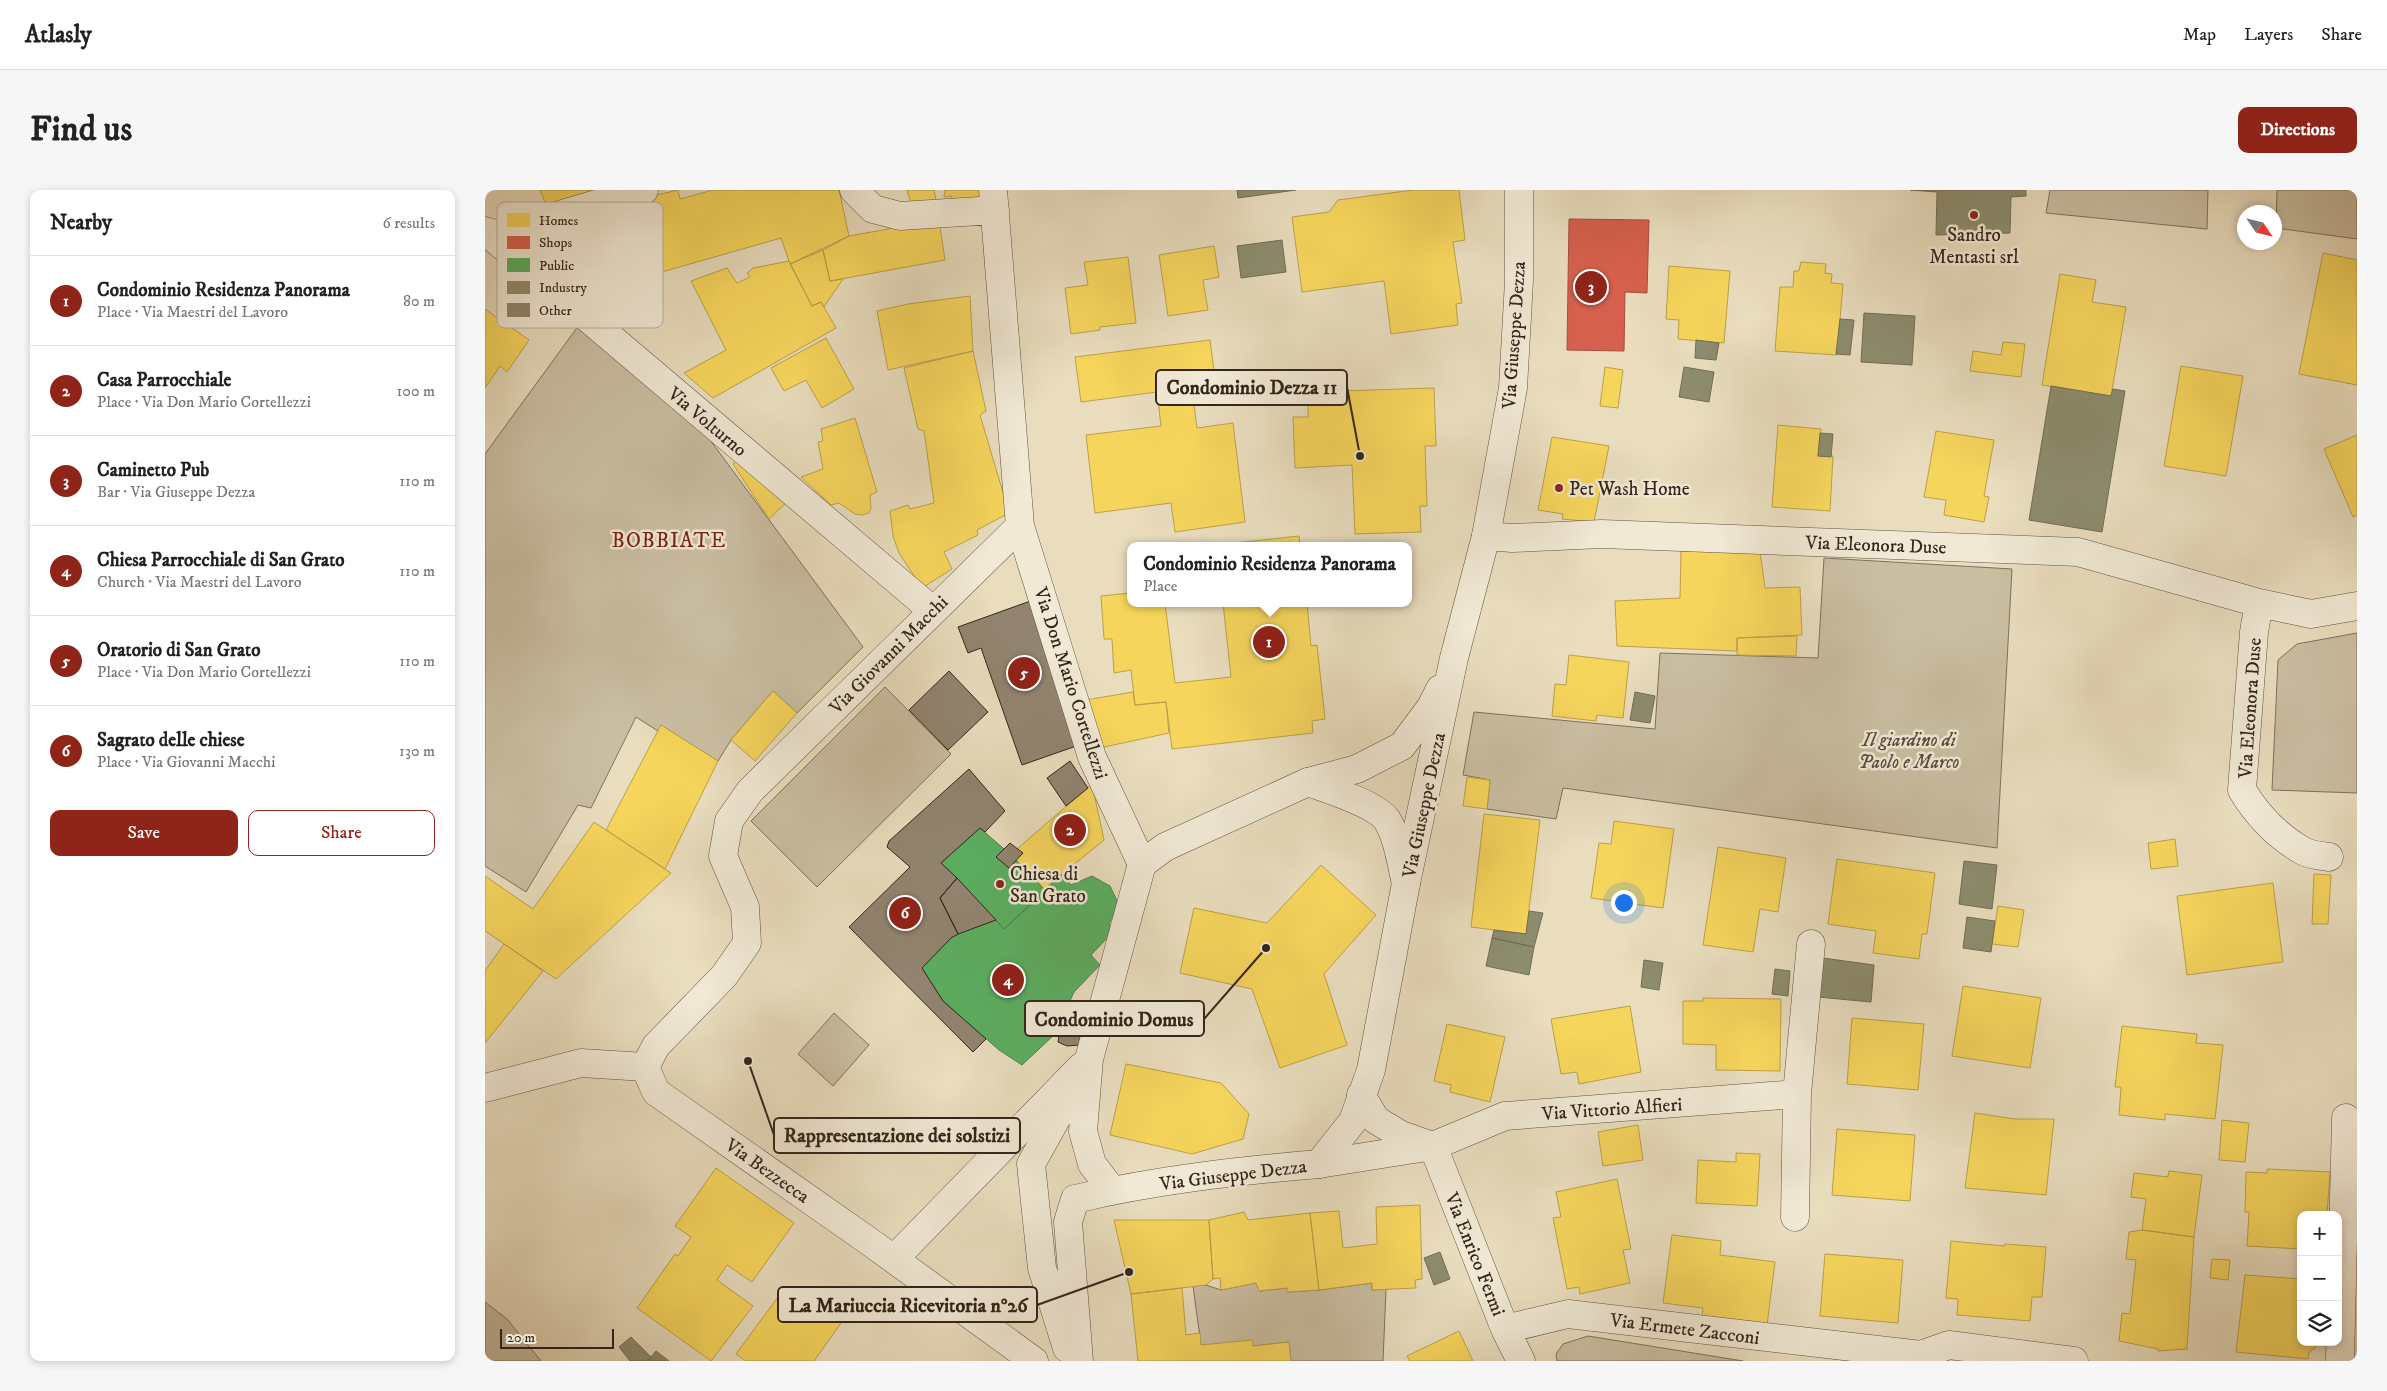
<!DOCTYPE html>
<html lang="en">
<head>
<meta charset="utf-8">
<style>
	:root { --surface:#fff; --page:#f6f6f6; --text:#222; --muted:#767676; --line:#e0e0e0; --accent:#8f2418 }
	body { margin:0; font-family:"IM FELL DW Pica",serif; background:var(--page); color:var(--text) }
	.controls { position:absolute; right:15px; bottom:15px; display:grid; overflow:hidden; border-radius:10px; box-shadow:0 2px 8px #0003 }
	.controls button { width:45px; height:45px; display:grid; place-items:center; padding:0; border:0; border-bottom:1px solid var(--line); background:var(--surface); color:var(--text); font:25px sans-serif }
	.compass { position:absolute; left:1752px; top:15px; width:45px; height:45px; border-radius:50%; background:var(--surface); box-shadow:0 2px 8px #0003; rotate:125deg }
	.scale { position:absolute; left:15px; bottom:12px; width:114px; box-sizing:border-box; padding-left:5px; border:2px solid #34241c; border-top:0; font-size:14px; line-height:18px; white-space:nowrap; color:#34241c; -webkit-text-stroke:4px #f1e9d5; paint-order:stroke }
	.you { position:absolute; left:1138px; top:712px; width:18px; height:18px; margin:-12px; border:4px solid #fff; border-radius:50%; background:#1a73e8; box-shadow:0 0 0 8px #1a73e833 }
	.badge { display:grid; place-items:center; width:32px; height:32px; border-radius:50%; background:var(--accent); color:#fff; font-size:16px; font-weight:700 }
	.pin { position:absolute; translate:-50% -50%; border:2px solid #fff; box-shadow:0 1px 5px #0006 }
	.popup { position:absolute; left:642px; top:352px; width:285px; height:65px; box-sizing:border-box; display:grid; place-content:center; border-radius:10px; background:var(--surface); filter:drop-shadow(0 1px 4px #0005); font-size:16px; white-space:nowrap; color:var(--muted) }
	.popup b { font-size:19px; color:var(--text) }
	.popup::after { content:''; position:absolute; left:50%; top:100%; margin-left:-10px; border:10px solid transparent; border-top-color:var(--surface) }
	.list { margin:0; padding:0; list-style:none }
	h2 { display:flex; justify-content:space-between; align-items:center; height:65px; margin:0; padding:0 20px; font-size:21px }
	h2 small { font-size:16px; font-weight:400; color:var(--muted) }
	.list li { display:grid; grid-template-columns:32px 1fr auto; gap:15px; align-items:center; box-sizing:border-box; height:90px; padding:0 20px; border-top:1px solid var(--line) }
	.list b { display:block; font-size:19px; white-space:nowrap }
	.list p { margin:0; font-size:16px; white-space:nowrap; color:var(--muted) }
	.list em { font-size:16px; font-style:normal; color:var(--muted) }
	.actions { display:flex; gap:10px; padding:15px 20px }
	.actions a { flex:1; padding:11px 0; border:1px solid var(--accent); border-radius:10px; text-align:center; font-size:18px; color:var(--accent) }
	.actions .main { background:var(--accent); color:#fff }
	.icon { flex:none; width:28px; height:28px; fill:none; stroke:currentColor; stroke-width:2; stroke-linecap:round; stroke-linejoin:round }
	.map { position:relative; flex:none; width:1872px; height:1171px; overflow:hidden; border-radius:10px }
	header { display:flex; align-items:center; gap:30px; box-sizing:border-box; height:70px; padding:0 25px; background:var(--surface); border-bottom:1px solid var(--line) }
	header strong { font-size:24px }
	nav { display:flex; gap:28px; margin-inline-start:auto; font-size:18px }
	.intro { display:flex; align-items:center; justify-content:space-between; box-sizing:border-box; height:120px; padding:0 30px }
	h1 { margin:0; font-size:35px }
	.button { padding:12px 22px; border-radius:10px; background:var(--accent); color:#fff; font-size:18px; font-weight:700 }
	main { display:flex; gap:30px; padding:0 30px }
	aside { flex:1; background:var(--surface); border-radius:10px; box-shadow:0 2px 8px #0003 }
	.map>svg:first-child { display:block }
</style>
</head>
<body>
<header>
<strong>Atlasly</strong>
<nav><a>Map</a><a>Layers</a><a>Share</a></nav>
</header>
<div class="intro"><h1>Find us</h1><a class="button">Directions</a></div>
<main>
<aside>
<h2>Nearby<small>6 results</small></h2>
<ul class="list">
<li><span class="badge">1</span><div><b>Condominio Residenza Panorama</b><p>Place · Via Maestri del Lavoro</p></div><em>80 m</em></li>
<li><span class="badge">2</span><div><b>Casa Parrocchiale</b><p>Place · Via Don Mario Cortellezzi</p></div><em>100 m</em></li>
<li><span class="badge">3</span><div><b>Caminetto Pub</b><p>Bar · Via Giuseppe Dezza</p></div><em>110 m</em></li>
<li><span class="badge">4</span><div><b>Chiesa Parrocchiale di San Grato</b><p>Church · Via Maestri del Lavoro</p></div><em>110 m</em></li>
<li><span class="badge">5</span><div><b>Oratorio di San Grato</b><p>Place · Via Don Mario Cortellezzi</p></div><em>110 m</em></li>
<li><span class="badge">6</span><div><b>Sagrato delle chiese</b><p>Place · Via Giovanni Macchi</p></div><em>130 m</em></li>
</ul>
<div class="actions"><a class="main">Save</a><a>Share</a></div>
</aside>
<div class="map">
<svg width="1872" height="1171" viewBox="0 0 1872 1171">
	<rect width="100%" height="100%" fill="#e9ddbe"/>
	<filter id="stains"><feTurbulence type="fractalNoise" baseFrequency=".004" numOctaves="4"/><feColorMatrix values="0 0 0 0 .2 0 0 0 0 .09 0 0 0 0 .02 0 0 0 .5 -.17"/></filter>
	<radialGradient id="worn" r=".72"><stop offset=".6" stop-color="#630" stop-opacity="0"/><stop offset="1" stop-color="#630" stop-opacity=".3"/></radialGradient>
	<path fill="#cabea2" stroke="#7f715f" d="M1565,0H1723L1722,39L1561,23Z
		M1792,0H1872V49L1791,38Z
		M94,135L214,235L378,457L312,523L288,501L246,550L233,571L177,536L173,541L151,527L106,618L93,615L41,702L0,676V264Z
		M1339,368L1527,379L1512,658L1078,598L1071,629L1002,619L1005,590L978,585L989,522L1170,539L1175,463L1333,468Z
		M1872,443V603L1787,600L1793,470L1812,454Z
		M400,497L466,564L332,697L266,631Z
		M349,823L384,855L348,896L313,864Z
		M771,1093L775,1101L802,1098L803,1102L834,1100L887,1093V1100L901,1099L898,1171H806L804,1152L768,1156L716,1155L708,1096L721,1095L736,1100Z
		M0,1112L22,1129L56,1171H0Z
		M1103,1146L1258,1171H1072L1071,1164L1078,1154Z"/>
	<path fill="#f6d55c" stroke="#bca049" d="M55,0H116L61,15Z
		M193,0L195,9L228,0H354L364,46L305,74L296,48L110,101L78,36L142,12Z
		M422,0H449L452,15L428,20Z
		M460,0H502L501,14L464,21L467,6L459,7Z
		M928,0H974L980,50L968,52L977,113L971,114L973,135L906,144L899,91L817,102L807,27L844,22L853,10Z
		M454,30L460,70L345,91L338,60L364,46Z
		M729,56L734,87L718,90L723,120L683,126L674,65Z
		M338,60L345,91L358,89L339,117L336,112L327,116L305,74Z
		M1838,63L1872,70V195L1814,184Z
		M643,67L651,133L615,137V140L586,144L580,98L603,95L599,72Z
		M304,71L327,116L336,112L351,138L228,208L199,183L241,160L206,91L242,78L252,93L265,87L262,83L268,78Z
		M1316,72L1341,74L1340,83L1347,84L1346,93L1358,94L1352,165L1290,161L1295,97H1308L1309,81H1314Z
		M1184,76L1245,81L1239,153L1193,149L1194,130L1181,129Z
		M1575,84L1611,90L1607,112L1641,117L1626,206L1557,195Z
		M485,106L488,161L403,180L392,121L423,114Z
		M0,119L44,150L22,182L15,176L0,198Z
		M341,148L369,199L337,218L321,190L299,201L286,178Z
		M725,150L730,188L706,191L712,238L748,233L760,332L690,342L686,313L610,323L601,245L676,236L672,202L596,212L590,167Z
		M1518,152L1540,154L1536,187L1485,181L1488,161L1516,165Z
		M488,161L501,221L495,225L524,323L492,340L493,345L459,362L467,379L437,398L414,363L408,346L405,321L423,315L425,319L449,313L439,241L433,239L419,178Z
		M1696,176L1758,186L1741,286L1679,276Z
		M1120,177L1138,180L1133,218L1115,216Z
		M949,198L951,256H940L942,316H935L936,342L870,344L867,275L810,278L808,227H823V202Z
		M370,228L392,302L385,305L386,318L384,323L377,325L370,324L354,313L346,315L316,287L338,279L333,252L338,251L336,239Z
		M1293,235L1336,239L1333,266H1348L1345,321L1287,317Z
		M1451,241L1509,250L1499,306L1504,307L1499,332L1459,325L1461,310L1439,307Z
		M1872,245V325L1868,327L1839,259Z
		M1067,247L1124,256L1109,332L1077,329L1078,324L1053,320Z
		M252,269L302,312L284,329L248,274Z
		M814,346L815,356H732V355Z
		M1196,361H1275L1280,398L1315,397L1317,445L1252,448V461L1132,456L1130,411L1195,408Z
		M645,403V413H680L690,493L746,487L738,413H822L826,456L832,455L840,529L827,531L828,543L687,559L681,512L650,515L646,480L629,483L627,449H619L616,406Z
		M1312,446L1311,466L1252,465V448Z
		M1084,465L1144,472L1138,528L1112,525L1111,531L1067,526L1070,494L1081,495Z
		M288,501L312,523L270,571L246,550Z
		M648,502L650,515L681,512L684,543L610,559L595,511Z
		M176,535L233,571L180,679L121,640Z
		M982,587L1005,590L1002,619L978,616Z
		M607,594L619,650L559,699L531,670L538,663L532,659Z
		M999,624L1055,630L1041,744L986,737Z
		M1129,631L1189,639L1178,718L1106,708L1114,653L1126,654Z
		M109,632L186,683L71,789L0,741V686L48,719Z
		M1690,649L1693,676L1666,679L1663,653Z
		M1233,657L1301,668L1293,722L1275,719L1268,762L1218,755Z
		M1352,669L1450,683L1442,744H1437L1434,769L1388,763L1391,741L1343,734Z
		M836,675L891,725L839,784L862,855L795,878L767,799L695,783L709,718L782,733Z
		M1829,684L1846,685L1843,734H1827Z
		M1788,693L1798,772L1702,785L1692,706Z
		M1513,716L1539,720L1533,757L1507,754Z
		M19,754L58,781L0,853V781Z
		M1478,796L1556,808L1545,878L1467,866Z
		M1218,808L1296,809L1295,881L1231,880V855L1198,854V811H1218Z
		M1145,816L1156,882L1094,894L1092,882L1076,884L1066,829Z
		M1367,828L1439,834L1433,900L1362,894Z
		M962,834L1020,847L1005,912L965,902L966,895L949,891Z
		M1637,836L1712,844L1711,853L1738,855L1730,929L1680,924V930L1634,925L1636,897H1630Z
		M641,874L736,893L764,924L758,949L707,964L625,945Z
		M1490,923L1530,929H1569L1561,1005L1480,998Z
		M1737,930L1764,933L1760,972L1734,970Z
		M1153,935L1158,970L1118,976L1113,942Z
		M1352,939L1430,945L1425,1011L1347,1005Z
		M1251,963L1275,964L1272,1016L1211,1013L1213,970L1251,972Z
		M231,978L309,1033L267,1092L242,1075L232,1090L268,1116L226,1171L152,1118L190,1064L193,1066L206,1047L190,1036Z
		M1782,979L1845,982L1842,1025H1816V1059L1762,1056L1764,1022H1760L1761,982L1782,983Z
		M1684,981L1717,985L1709,1047L1657,1040L1661,1009L1646,1007L1649,983L1683,987Z
		M1132,989L1146,1059L1138,1060L1145,1093L1095,1104L1094,1097L1082,1099L1068,1028L1076,1027L1071,1002Z
		M935,1015L937,1089L930,1090L931,1098L887,1100V1093L834,1100L825,1023L854,1021L858,1058L892,1054L891,1017Z
		M759,1022L763,1030L825,1023L834,1100L802,1102V1098L774,1101L771,1093L736,1100L735,1088L728,1089L724,1030Z
		M629,1030H724L728,1089L721,1095L646,1104Z
		M1657,1040L1709,1047L1702,1159L1673,1161V1159L1634,1151L1637,1123L1645,1124L1651,1070L1641,1069L1644,1042Z
		M1187,1045L1236,1051L1235,1065L1290,1072L1282,1135L1217,1127L1218,1118L1178,1113Z
		M1466,1051L1520,1056V1054L1561,1057L1557,1107H1547L1545,1131L1472,1125L1473,1109L1461,1108Z
		M1340,1064L1418,1070L1413,1133L1335,1126Z
		M1727,1069L1745,1070L1743,1090L1725,1088Z
		M1760,1085L1816,1089V1152H1831L1830,1158L1824,1162L1823,1169L1751,1162Z
		M697,1098L701,1145L715,1143L716,1155L767,1150L768,1156L804,1152L806,1171H653L646,1104Z
		M296,1103L309,1113L316,1103L356,1133L329,1171H261L251,1164Z
		M974,1141L988,1171H925L922,1166Z"/>
	<path fill="#d6604d" stroke="#a54e3e" d="M1084,29L1164,30L1162,103L1140,102L1139,161L1082,160Z"/>
	<path fill="#5aae61" stroke="#4f854c" d="M495,638L519,659L511,667L524,678L531,670L559,699L550,711L519,739L456,673Z
		M577,684L586,695L607,686L625,696L633,713L624,734L629,741L606,765L615,775L589,802L570,844L537,875L514,860L458,811L437,778L466,748L473,744L511,730L519,739Z"/>
	<path fill="#8c8c6e" stroke="#726d55" d="M752,0H811L753,8Z
		M1425,0H1541V6L1526,7L1525,43L1451,45L1452,2Z
		M797,50L801,82L756,88L752,56Z
		M1379,123L1430,126L1427,175L1376,172Z
		M1355,129L1369,130L1365,165L1351,164Z
		M1211,150L1234,153L1231,170L1210,168Z
		M1199,177L1229,182L1224,212L1194,207Z
		M1566,196L1626,206L1628,199L1640,201L1617,342L1544,330Z
		M1335,243L1348,244L1346,267L1333,266Z
		M1150,502L1170,506L1165,533L1145,530Z
		M1479,671L1512,675L1507,719L1474,714Z
		M1044,721L1058,723L1049,757L1007,748L1009,740L1041,744Z
		M1482,727L1510,731L1506,762L1478,758Z
		M1007,748L1049,757L1044,785L1001,776Z
		M1338,768L1389,775L1386,812L1333,807Z
		M1159,770L1178,773L1174,800L1156,797Z
		M1290,779L1305,781L1303,806L1287,804Z
		M955,1062L965,1089L949,1095L939,1068Z
		M146,1147L166,1167L163,1171H145L134,1157Z
		M171,1161L184,1171H163Z"/>
	<path fill="#928470" stroke="#34241c" d="M551,409L597,554L537,575L496,458L483,463L473,437Z
		M464,481L503,522L463,560L424,520Z
		M585,571L603,598L581,616L562,588Z
		M484,579L520,621L500,642L495,638L456,673L472,688L455,708L473,744L466,748L437,778L458,811L501,849L488,862L364,737L425,677L402,657L404,651Z
		M525,653L538,663L524,678L511,667Z
		M472,688L511,730L473,744L455,708Z
		M581,833L597,836L594,855L582,856L573,852L575,841Z"/>
	<g fill="none" stroke-linecap="round" stroke-linejoin="round">
		<g stroke="#615244" stroke-width="29">
			<path id="minor" d="M369,0L388,19L415,26L510,20
				M0,41L447,420
				M6,45L159,0
				M535,336L607,567L657,674
				M1001,346L1027,348L1117,344L1593,362L1774,413L1826,424L1872,416
				M1774,413L1769,442L1757,600C1772,625 1792,646 1818,661C1825,665 1836,666 1844,667
				M823,592C842,599 891,614 902,630C913,648 916,673 921,693
				M160,877L171,856L239,786L262,753L260,717L238,666L244,631L265,601L535,336L508,0
				M160,877L171,902L385,1052L549,1171
				M0,898L96,873L160,877
				M876,905L891,930L916,945L947,956
				M948,956L1020,1139L1036,1171
				M834,974L948,956L1020,926L1312,904
				M1310,1027L1312,904L1326,754
				M409,1069L596,877
				M1020,1139L1083,1124L1436,1165L1464,1155L1589,1171
				M1855,1171L1861,928"/>
		</g>
		<g stroke="#615244" stroke-width="29">
			<path id="tertiary" d="M627,1000L607,974L598,941L604,869L657,674L680,657L823,592L872,579L917,556L946,517L955,499
				M582,1158L557,1078L546,974L600,877
				M594,1171L583,1032L590,1009C671,990 751,981 834,974L868,931L886,880L921,693L969,468L1001,346L1028,198L1034,91V0"/>
		</g>
		<use href="#minor" stroke="#f1e9d5" stroke-width="28"/>
		<use href="#tertiary" stroke="#f1e9d5" stroke-width="28"/>
	</g>
	<g fill="#8f2418" stroke="#f1e9d5" stroke-width="2">
		<circle cx="1489" cy="25" r="5"/>
		<circle cx="1074" cy="298" r="5"/>
		<circle cx="515" cy="694" r="5"/>
	</g>
	<g text-anchor="middle" stroke-width="5" stroke-linejoin="round" paint-order="stroke">
		<g font-size="19" fill="#34241c" stroke="#f1e9d5" text-anchor="start">
			<text x="1489" y="51" text-anchor="middle">Sandro<tspan x="1489" dy="22">Mentasti srl</tspan></text>
			<text x="1084" y="305">Pet Wash Home</text>
			<text x="525" y="690">Chiesa di<tspan x="525" dy="22">San Grato</tspan></text>
		</g>
		<g font-size="19" fill="#34241c" stroke="#f1e9d5">
			<text transform="translate(1028 145) rotate(-86)" y="7">Via Giuseppe Dezza</text>
			<text transform="translate(223 231) rotate(40)" y="7">Via Volturno</text>
			<text transform="translate(1391 354) rotate(2)" y="7">Via Eleonora Duse</text>
			<text transform="translate(403 464) rotate(-45)" y="7">Via Giovanni Macchi</text>
			<text transform="translate(587 493) rotate(72)" y="7">Via Don Mario Cortellezzi</text>
			<text transform="translate(1764 518) rotate(-86)" y="7">Via Eleonora Duse</text>
			<text transform="translate(938 615) rotate(-78)" y="7">Via Giuseppe Dezza</text>
			<text transform="translate(1127 918) rotate(-4)" y="7">Via Vittorio Alfieri</text>
			<text transform="translate(283 980) rotate(35)" y="7">Via Bezzecca</text>
			<text transform="translate(748 984) rotate(-7)" y="7">Via Giuseppe Dezza</text>
			<text transform="translate(991 1064) rotate(68)" y="7">Via Enrico Fermi</text>
			<text transform="translate(1200 1138) rotate(7)" y="7">Via Ermete Zacconi</text>
		</g>
		<g font-size="19" font-style="italic" fill="#5a4a3e" stroke="#f1e9d5">
			<text x="1424" y="556">Il giardino di<tspan x="1424" dy="22">Paolo e Marco</tspan></text>
		</g>
		<g font-size="21" letter-spacing="1" fill="#7a1f14" stroke="#f1e9d5">
			<text x="184" y="357">BOBBIATE</text>
		</g>
	</g>
	<rect x="12" y="12" width="166" height="126" rx="8" fill="#f1e9d5" stroke="#b8ae9e" stroke-width="1"/>
	<rect x="22" y="23" width="23" height="14" fill="#f6d55c"/>
	<rect x="22" y="46" width="23" height="13" fill="#d6604d"/>
	<rect x="22" y="68" width="23" height="14" fill="#5aae61"/>
	<rect x="22" y="91" width="23" height="13" fill="#8c8c6e"/>
	<rect x="22" y="113" width="23" height="14" fill="#928470"/>
	<g font-size="14" fill="#34241c">
		<text x="54" y="35">Homes</text>
		<text x="54" y="57">Shops</text>
		<text x="54" y="80">Public</text>
		<text x="54" y="102">Industry</text>
		<text x="54" y="125">Other</text>
	</g>
	<path fill="none" stroke="#34241c" stroke-width="2" d="M875 266L862 197M781 758L719 829M263 871L289 945M644 1082L552 1115"/>
	<g fill="#34241c" stroke="#f1e9d5" stroke-width="2">
		<circle cx="875" cy="266" r="5"/>
		<circle cx="781" cy="758" r="5"/>
		<circle cx="263" cy="871" r="5"/>
		<circle cx="644" cy="1082" r="5"/>
	</g>
	<g fill="#f1e9d5" stroke="#34241c" stroke-width="2">
		<rect x="671" y="180" width="191" height="35" rx="5"/>
		<rect x="540" y="811" width="179" height="35" rx="5"/>
		<rect x="289" y="928" width="246" height="35" rx="5"/>
		<rect x="293" y="1097" width="259" height="35" rx="5"/>
	</g>
	<g font-size="20" text-anchor="middle" font-weight="bold" fill="#34241c">
		<text x="767" y="204">Condominio Dezza 11</text>
		<text x="629" y="836">Condominio Domus</text>
		<text x="412" y="952">Rappresentazione dei solstizi</text>
		<text x="423" y="1122">La Mariuccia Ricevitoria n°26</text>
	</g>
	<rect width="100%" height="100%" filter="url(#stains)"/>
	<rect width="100%" height="100%" fill="url(#worn)"/>
</svg>
<div class="controls">
<button>+</button>
<button>−</button>
<button><svg class="icon" aria-label="layers" viewBox="0 0 24 24"><path d="M12 4l9 5-9 5-9-5zM3 14l9 5 9-5"/></svg></button>
</div>
<svg class="compass" viewBox="-18 -18 36 36"><path d="M0-13l5 13h-10z" fill="#e53935"/><path d="M0 13l5-13h-10z" fill="#767676"/></svg>
<div class="scale">20 m</div>
<div class="you"></div>
<div class="pin badge" style="left:784px;top:452px">1</div>
<div class="popup"><b>Condominio Residenza Panorama</b>Place</div>
<div class="pin badge" style="left:585px;top:640px">2</div>
<div class="pin badge" style="left:1106px;top:97px">3</div>
<div class="pin badge" style="left:523px;top:790px">4</div>
<div class="pin badge" style="left:539px;top:483px">5</div>
<div class="pin badge" style="left:420px;top:723px">6</div>
</div>
</main>
</body>
</html>
